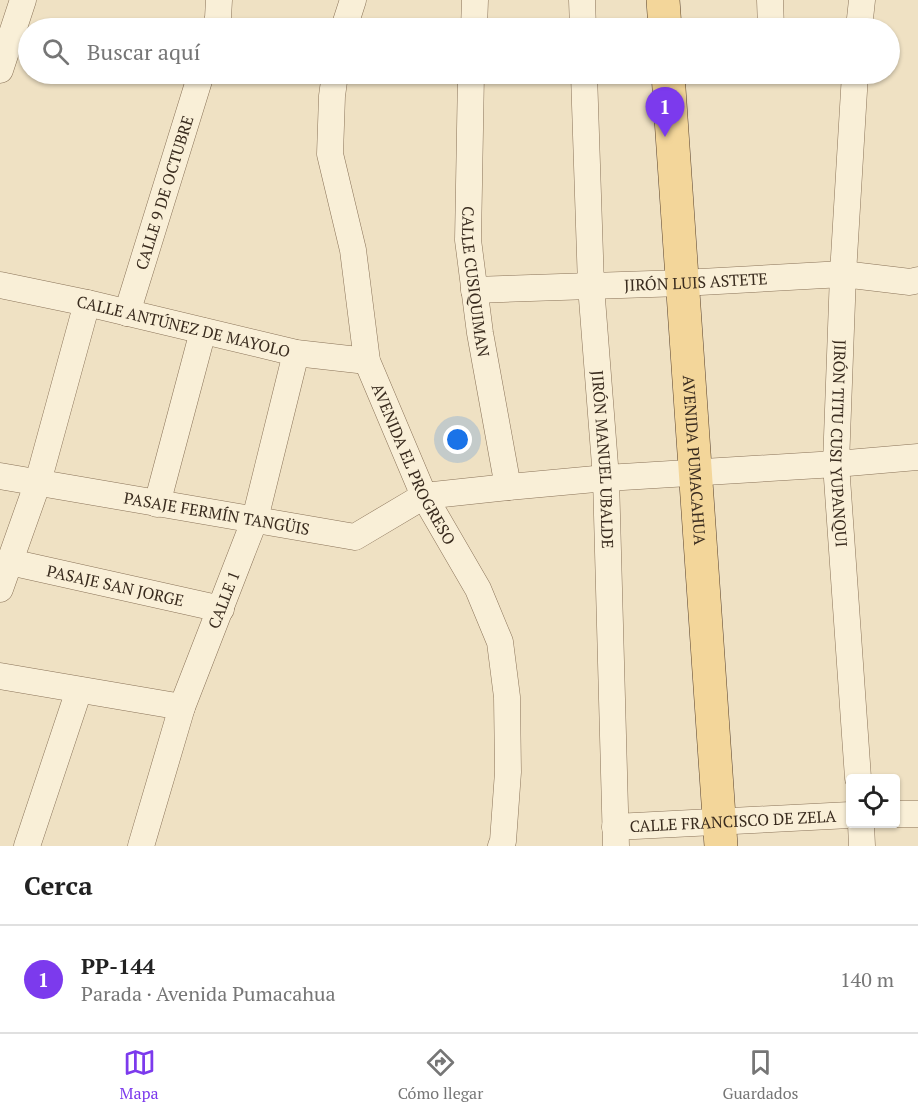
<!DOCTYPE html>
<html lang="es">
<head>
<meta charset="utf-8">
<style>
	:root { --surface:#fff; --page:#f2f2f2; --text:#222; --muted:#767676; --line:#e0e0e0; --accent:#7c3aed }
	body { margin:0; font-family:"PT Serif",serif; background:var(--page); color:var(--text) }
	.controls { position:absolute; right:18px; bottom:18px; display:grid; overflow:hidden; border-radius:6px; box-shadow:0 2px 4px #0004 }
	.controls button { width:54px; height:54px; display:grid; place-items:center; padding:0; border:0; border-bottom:2px solid var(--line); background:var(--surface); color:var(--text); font:30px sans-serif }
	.you { position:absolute; left:458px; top:440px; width:21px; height:21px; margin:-15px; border:4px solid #fff; border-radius:50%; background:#1a73e8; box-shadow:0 0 0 9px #1a73e833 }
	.badge { display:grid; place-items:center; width:39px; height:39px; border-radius:50%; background:var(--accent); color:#fff; font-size:20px; font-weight:700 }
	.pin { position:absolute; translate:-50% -50px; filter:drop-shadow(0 2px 3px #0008) }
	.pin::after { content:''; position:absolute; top:32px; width:21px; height:18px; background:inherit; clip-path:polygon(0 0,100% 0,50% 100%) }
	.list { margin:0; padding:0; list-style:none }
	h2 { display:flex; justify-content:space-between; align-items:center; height:78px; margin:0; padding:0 24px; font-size:26px }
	h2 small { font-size:20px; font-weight:400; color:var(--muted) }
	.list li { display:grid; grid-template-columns:39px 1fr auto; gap:18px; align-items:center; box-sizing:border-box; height:108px; padding:0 24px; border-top:2px solid var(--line) }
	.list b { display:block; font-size:22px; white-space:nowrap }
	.list p { margin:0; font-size:20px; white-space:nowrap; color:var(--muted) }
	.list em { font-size:20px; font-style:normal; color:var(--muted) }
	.icon { flex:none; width:33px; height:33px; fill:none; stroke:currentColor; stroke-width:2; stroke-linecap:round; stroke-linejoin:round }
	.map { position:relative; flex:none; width:918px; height:846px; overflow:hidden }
	.search { position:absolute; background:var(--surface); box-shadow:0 2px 4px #0004; left:18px; right:18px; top:18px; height:66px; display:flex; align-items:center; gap:15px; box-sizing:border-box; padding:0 21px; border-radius:33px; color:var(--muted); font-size:22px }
	.sheet { height:186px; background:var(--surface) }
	nav { display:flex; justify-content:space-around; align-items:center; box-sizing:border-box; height:84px; border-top:2px solid var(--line); background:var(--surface); font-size:16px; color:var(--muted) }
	nav a { display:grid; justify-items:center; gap:3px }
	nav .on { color:var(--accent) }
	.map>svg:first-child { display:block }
</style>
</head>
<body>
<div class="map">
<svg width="918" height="846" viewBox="0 0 918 846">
	<rect width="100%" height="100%" fill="#efe1c3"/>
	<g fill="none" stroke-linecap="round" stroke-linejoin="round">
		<g stroke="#8a7359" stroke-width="27">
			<g id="minor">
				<path d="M582,0L583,28"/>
				<path d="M770,0L771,28"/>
				<path d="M215,28L218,18L219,0"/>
				<path d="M344,28L353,0"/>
				<path d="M474,28L475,0"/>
				<path d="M859,28L862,0"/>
				<path d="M0,70L23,0"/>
				<path id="s1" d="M335,74L332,96L330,154L353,250L367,361L424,496L478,589L500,642L507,697L508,772L503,841L501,846"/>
				<path id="s2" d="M471,74L468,240L480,333L508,487"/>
				<path id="s3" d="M584,74L591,286L606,478L616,846"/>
				<path id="s4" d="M855,74L843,274L836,464L858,778"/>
				<path id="s5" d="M0,285L87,303L296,353L367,361"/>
				<path id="s6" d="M474,290L682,283L843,274L910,282L918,280"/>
				<path id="s7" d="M127,313L201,74"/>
				<path id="s8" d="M0,476L355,537L424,496L508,487L606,478L836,464L918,457"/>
				<path d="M157,504L203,331"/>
				<path id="s9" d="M10,562L221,609"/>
				<path d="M0,589L38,482L87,303"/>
				<path d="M0,676L182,707"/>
				<path d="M896,814H918"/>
				<path d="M861,824L862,846"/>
				<path id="s10" d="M615,827L850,815"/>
				<path d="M27,846L79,690"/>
				<path id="s11" d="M141,846L182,707L255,519L296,353"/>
			</g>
		</g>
		<g stroke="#57412e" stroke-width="34">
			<g id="major">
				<path d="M663,0L665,28"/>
				<path id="s12" d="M668,74L721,846"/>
			</g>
		</g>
		<use href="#minor" stroke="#f9efd7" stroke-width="26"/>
		<use href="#major" stroke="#f3d69a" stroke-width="33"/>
	</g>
	<g text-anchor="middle" stroke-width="4.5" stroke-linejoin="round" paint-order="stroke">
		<g font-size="16" fill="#392b1e" stroke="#f6ecd3">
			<text dy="6" stroke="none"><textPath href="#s7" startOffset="126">CALLE 9 DE OCTUBRE</textPath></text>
			<text dy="6" stroke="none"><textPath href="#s2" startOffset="208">CALLE CUSIQUIMAN</textPath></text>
			<text dy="6" stroke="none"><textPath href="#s6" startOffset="222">JIRÓN LUIS ASTETE</textPath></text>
			<text dy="6" stroke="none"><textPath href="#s5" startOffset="188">CALLE ANTÚNEZ DE MAYOLO</textPath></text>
			<text dy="6" stroke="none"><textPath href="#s4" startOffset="370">JIRÓN TITU CUSI YUPANQUI</textPath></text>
			<text dy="6" stroke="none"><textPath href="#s3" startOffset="386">JIRÓN MANUEL UBALDE</textPath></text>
			<text dy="6" stroke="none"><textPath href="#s12" startOffset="387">AVENIDA PUMACAHUA</textPath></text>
			<text dy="6" stroke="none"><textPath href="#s1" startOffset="404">AVENIDA EL PROGRESO</textPath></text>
			<text dy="6" stroke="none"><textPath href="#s8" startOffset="220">PASAJE FERMÍN TANGÜIS</textPath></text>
			<text dy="6" stroke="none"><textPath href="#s9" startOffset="108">PASAJE SAN JORGE</textPath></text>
			<text dy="6" stroke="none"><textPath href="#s11" startOffset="260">CALLE 1</textPath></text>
			<text dy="6" stroke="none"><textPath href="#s10" startOffset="118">CALLE FRANCISCO DE ZELA</textPath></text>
		</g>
	</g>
</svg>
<div class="controls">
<button><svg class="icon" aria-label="locate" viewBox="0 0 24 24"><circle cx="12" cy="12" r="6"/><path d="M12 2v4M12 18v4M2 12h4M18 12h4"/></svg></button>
</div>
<div class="you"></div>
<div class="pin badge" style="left:665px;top:137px">1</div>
<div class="search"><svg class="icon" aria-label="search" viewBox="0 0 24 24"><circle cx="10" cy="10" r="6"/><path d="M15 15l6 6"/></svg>Buscar aquí</div>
</div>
<section class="sheet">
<h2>Cerca<small></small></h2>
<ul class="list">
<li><span class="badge">1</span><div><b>PP-144</b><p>Parada · Avenida Pumacahua</p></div><em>140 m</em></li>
</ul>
</section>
<nav>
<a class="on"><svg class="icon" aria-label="map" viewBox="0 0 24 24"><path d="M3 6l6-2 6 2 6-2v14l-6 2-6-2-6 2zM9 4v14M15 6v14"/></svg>Mapa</a>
<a><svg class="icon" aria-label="directions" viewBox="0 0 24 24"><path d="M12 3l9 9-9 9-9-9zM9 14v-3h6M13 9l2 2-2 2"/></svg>Cómo llegar</a>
<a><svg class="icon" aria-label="saved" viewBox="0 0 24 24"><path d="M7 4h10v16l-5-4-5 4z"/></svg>Guardados</a>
</nav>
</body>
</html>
